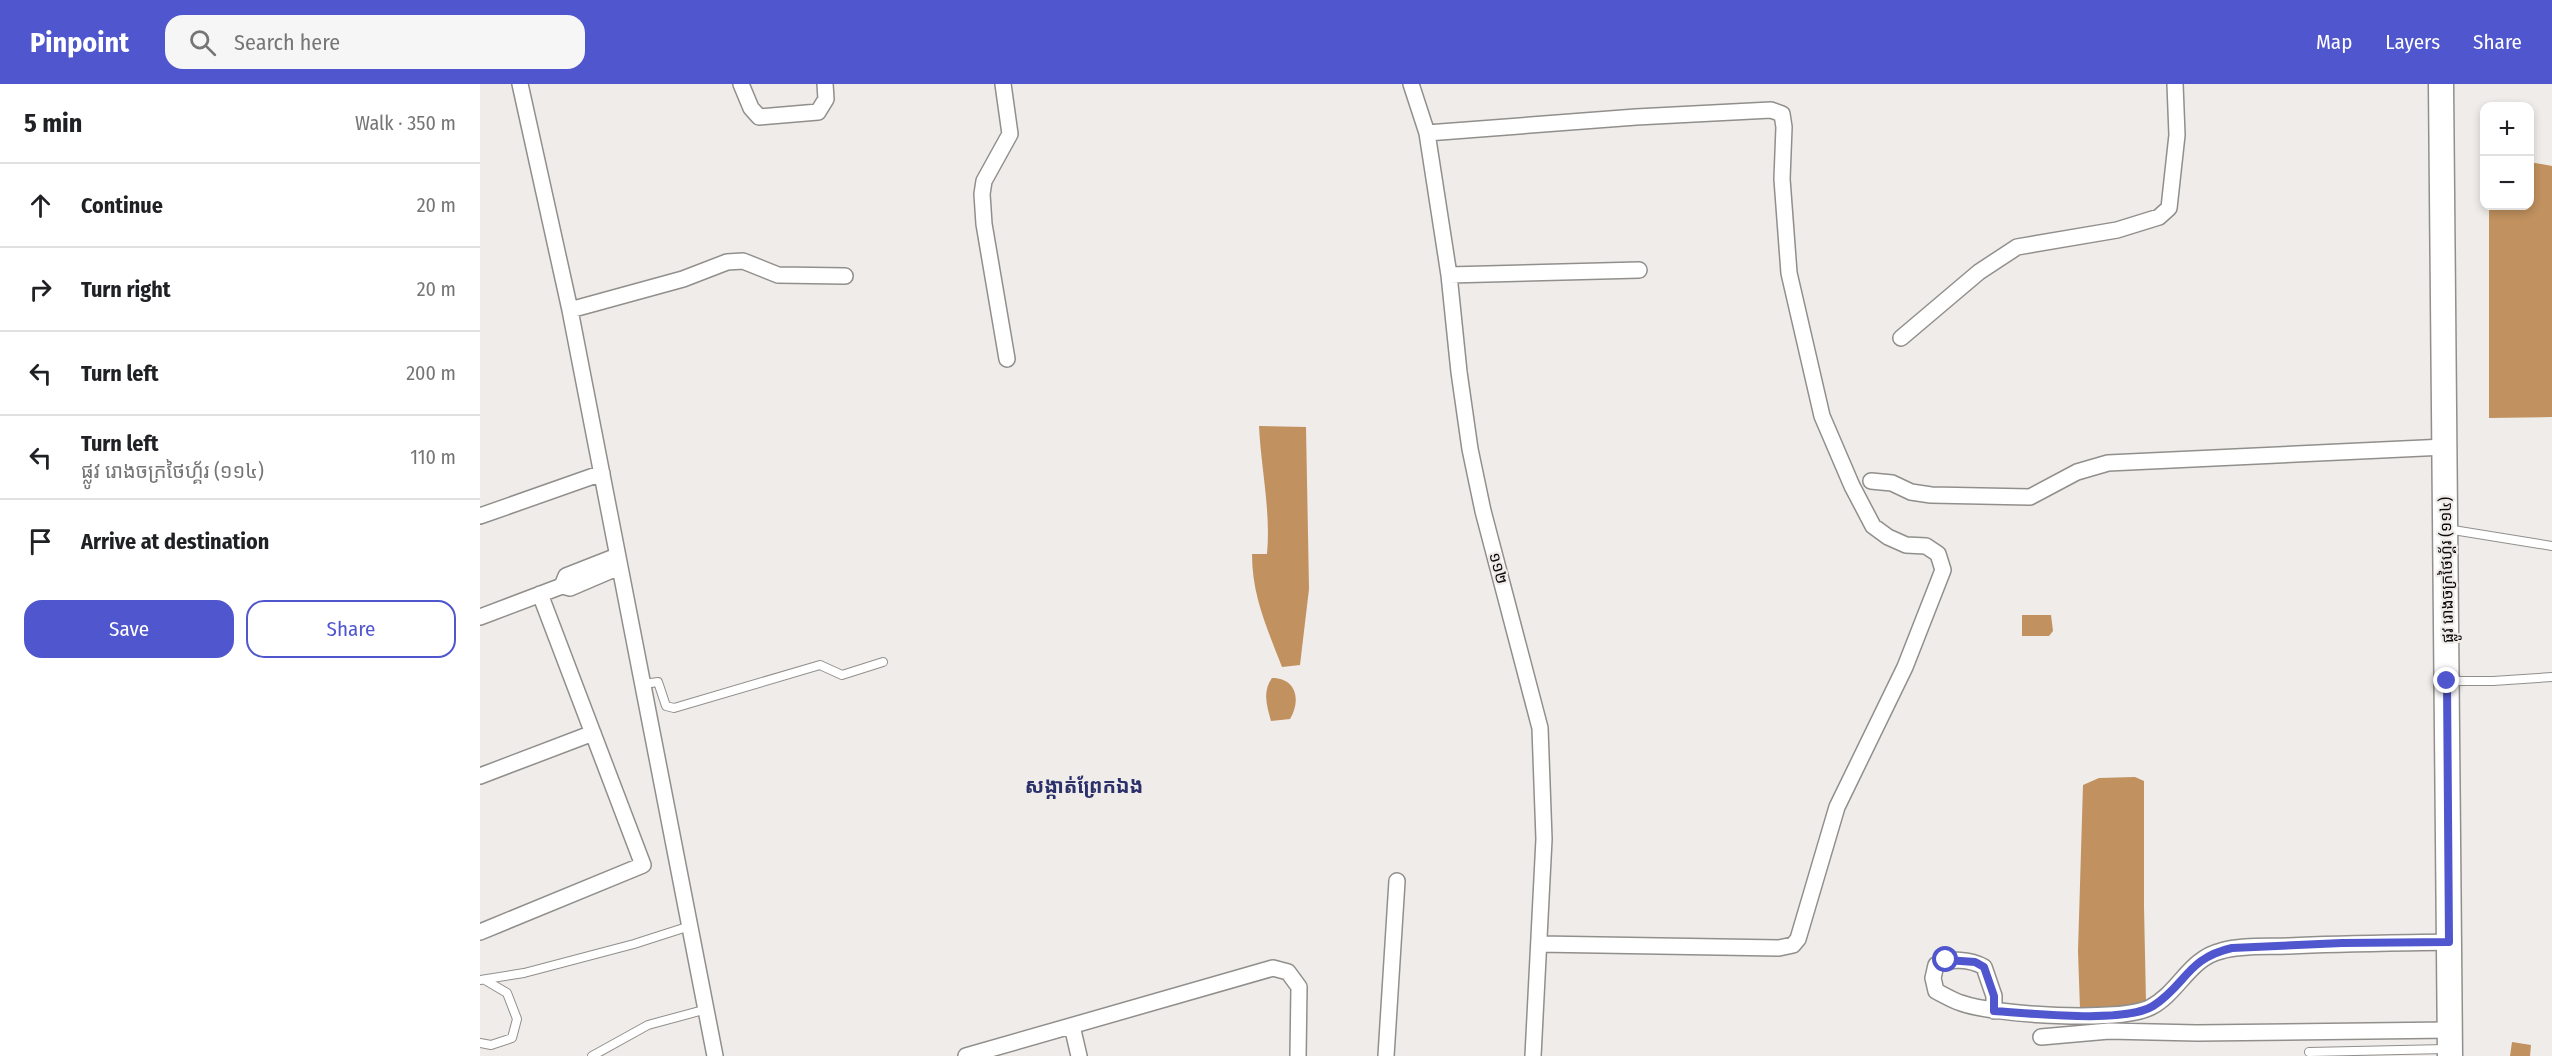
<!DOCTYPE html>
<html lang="en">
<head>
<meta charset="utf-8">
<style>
	:root { --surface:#fff; --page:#f6f6f6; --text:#202124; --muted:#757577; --line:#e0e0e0; --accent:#5056cd }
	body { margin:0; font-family:"Fira Sans Condensed","Noto Sans Khmer",sans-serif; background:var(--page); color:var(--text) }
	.controls { position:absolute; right:18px; top:18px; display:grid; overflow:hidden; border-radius:12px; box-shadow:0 3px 9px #0003 }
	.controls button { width:54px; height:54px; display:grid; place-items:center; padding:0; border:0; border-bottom:2px solid var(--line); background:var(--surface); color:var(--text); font:30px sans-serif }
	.stop { position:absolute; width:18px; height:18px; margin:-14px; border:4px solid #5056cd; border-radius:50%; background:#fff }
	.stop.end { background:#5056cd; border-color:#fff; box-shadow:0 2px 6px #0008 }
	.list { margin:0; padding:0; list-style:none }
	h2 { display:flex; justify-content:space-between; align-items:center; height:78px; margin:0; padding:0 24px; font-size:26px }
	h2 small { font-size:20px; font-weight:400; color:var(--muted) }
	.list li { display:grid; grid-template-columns:39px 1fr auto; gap:18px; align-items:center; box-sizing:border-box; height:84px; padding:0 24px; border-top:2px solid var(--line) }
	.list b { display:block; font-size:22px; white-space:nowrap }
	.list p { margin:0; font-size:20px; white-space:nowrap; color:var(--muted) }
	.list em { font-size:20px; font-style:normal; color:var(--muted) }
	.actions { display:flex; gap:12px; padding:18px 24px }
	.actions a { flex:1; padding:14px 0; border:2px solid var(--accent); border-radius:18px; text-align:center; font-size:21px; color:var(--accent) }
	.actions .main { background:var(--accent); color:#fff }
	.icon { flex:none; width:33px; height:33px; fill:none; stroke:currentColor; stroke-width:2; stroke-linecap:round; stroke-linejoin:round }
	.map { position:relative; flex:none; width:2072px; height:972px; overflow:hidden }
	header { display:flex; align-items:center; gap:36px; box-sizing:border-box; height:84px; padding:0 30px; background:var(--accent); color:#fff }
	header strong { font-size:28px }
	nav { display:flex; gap:33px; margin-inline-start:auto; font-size:21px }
	.search { width:420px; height:54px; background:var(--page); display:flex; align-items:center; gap:15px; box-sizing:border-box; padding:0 21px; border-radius:18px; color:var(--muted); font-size:22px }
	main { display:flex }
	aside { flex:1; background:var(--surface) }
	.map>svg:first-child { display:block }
</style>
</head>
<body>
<header>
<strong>Pinpoint</strong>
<div class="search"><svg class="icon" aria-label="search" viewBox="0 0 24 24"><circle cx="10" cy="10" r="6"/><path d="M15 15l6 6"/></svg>Search here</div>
<nav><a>Map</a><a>Layers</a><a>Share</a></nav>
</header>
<main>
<aside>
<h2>5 min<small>Walk · 350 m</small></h2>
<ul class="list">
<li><svg class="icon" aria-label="ahead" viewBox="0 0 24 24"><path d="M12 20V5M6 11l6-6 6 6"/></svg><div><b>Continue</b></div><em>20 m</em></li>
<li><svg class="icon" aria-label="right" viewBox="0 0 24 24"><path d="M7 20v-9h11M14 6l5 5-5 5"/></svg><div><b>Turn right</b></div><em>20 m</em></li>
<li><svg class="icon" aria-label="left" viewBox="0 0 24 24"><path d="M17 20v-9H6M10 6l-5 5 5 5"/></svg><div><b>Turn left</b></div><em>200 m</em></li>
<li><svg class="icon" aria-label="left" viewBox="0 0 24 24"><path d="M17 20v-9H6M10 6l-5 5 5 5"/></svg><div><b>Turn left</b><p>ផ្លូវ រោងចក្រថៃហ្គ័រ (១១៤)</p></div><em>110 m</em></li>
<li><svg class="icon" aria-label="arrive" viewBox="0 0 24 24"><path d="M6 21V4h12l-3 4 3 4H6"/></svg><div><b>Arrive at destination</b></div></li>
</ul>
<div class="actions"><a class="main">Save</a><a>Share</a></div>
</aside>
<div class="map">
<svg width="2072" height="972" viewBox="0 0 2072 972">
	<rect width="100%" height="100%" fill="#efece9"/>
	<path fill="#c1915f" d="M2050,78L2072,82V333L2009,334V122H2050Z
		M779,342L826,343L829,505L820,581L802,583C787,544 772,512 772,470H787C791,427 781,385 779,342Z
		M1542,531H1571L1573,547L1569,552H1542Z
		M792,594C817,594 821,617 810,635L791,637C787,622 782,608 792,594Z
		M1655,693L1664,697V823L1666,919L1659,921L1600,925L1598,867L1603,701L1619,694Z
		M2032,958L2051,961L2050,972H2030Z"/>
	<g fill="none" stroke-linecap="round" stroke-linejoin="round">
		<g stroke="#918f8c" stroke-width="10">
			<path id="lane" d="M1967,445L2072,462
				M1969,597H2013L2072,593
				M163,600L178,598L186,622L194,624L340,581L362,591L403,578
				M0,896L44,889L154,860L210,842
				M0,959L11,961L32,954L37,935L27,909L5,896
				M1829,968L1966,965
				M112,972L168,941L227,925"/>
		</g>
		<g stroke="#918f8c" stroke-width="18">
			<path id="street" d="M40,0L90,226L235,972
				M261,0L271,24L279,33L338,28L346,15L345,0
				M523,0L530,50L504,97L502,110L504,140L527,275
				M931,0L947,49L969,191L979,288L990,365L1003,427L1060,644L1064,755L1053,972
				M947,49L1156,33L1291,26L1302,30L1304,43L1302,95L1309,189L1342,332L1372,402L1393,442L1408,453L1426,461L1446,462L1458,470L1463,486L1425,583L1357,723L1318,855L1313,861L1299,864L1059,860
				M969,191L1159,186
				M90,226L203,195L247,178L263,177L298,191L365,192
				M1421,254L1499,188L1537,163L1637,146L1679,133L1689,124L1697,51L1695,0
				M1391,397L1412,399L1431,408L1451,411L1550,413L1597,388L1628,379L1965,363
				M0,432L122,389
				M137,472L86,492L82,502L90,504L139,483
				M0,533L82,502
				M0,692L113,649
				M0,848L163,781L60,510
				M1514,927V912L1504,883C1490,875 1471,874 1456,881L1453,894L1456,907C1464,911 1472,916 1481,919C1514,931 1641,939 1671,923C1698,909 1710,874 1741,867C1762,861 1787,863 1809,862C1862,859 1916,859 1969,858
				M592,942L599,972
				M1561,953L1629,947L1717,949L1970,946
				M486,972L793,884L808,888L819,903L818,972
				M906,972L917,797"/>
		</g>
		<g stroke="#918f8c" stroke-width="27">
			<path id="primary" d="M1961,0L1970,972"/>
		</g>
		<use href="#lane" stroke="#fff" stroke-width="8"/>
		<use href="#street" stroke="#fff" stroke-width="15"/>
		<use href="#primary" stroke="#fff" stroke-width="24"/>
	</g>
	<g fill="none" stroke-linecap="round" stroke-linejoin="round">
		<path stroke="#5056cd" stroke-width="8" d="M1466,876L1495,878L1504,883L1514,912V927C1549,929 1644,940 1673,922C1706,901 1707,874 1752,864L1862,859L1969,858L1967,597"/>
	</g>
	<g text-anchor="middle" stroke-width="4.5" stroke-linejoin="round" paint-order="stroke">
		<g font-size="16" fill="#0c0b0a" stroke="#efece9">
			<text transform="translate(1019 484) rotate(75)" y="6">១១២</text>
			<text transform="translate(1966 486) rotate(-91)" y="6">ផ្លូវ រោងចក្រថៃហ្គ័រ (១១៤)</text>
		</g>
		<g font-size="20" font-weight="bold" fill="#2b306b" stroke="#efece9">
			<text x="604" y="709">សង្កាត់ព្រែកឯង</text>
		</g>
	</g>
</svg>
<div class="controls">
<button>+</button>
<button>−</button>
</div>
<div class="stop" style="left:1466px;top:876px"></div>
<div class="stop end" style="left:1967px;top:597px"></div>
</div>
</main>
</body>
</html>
